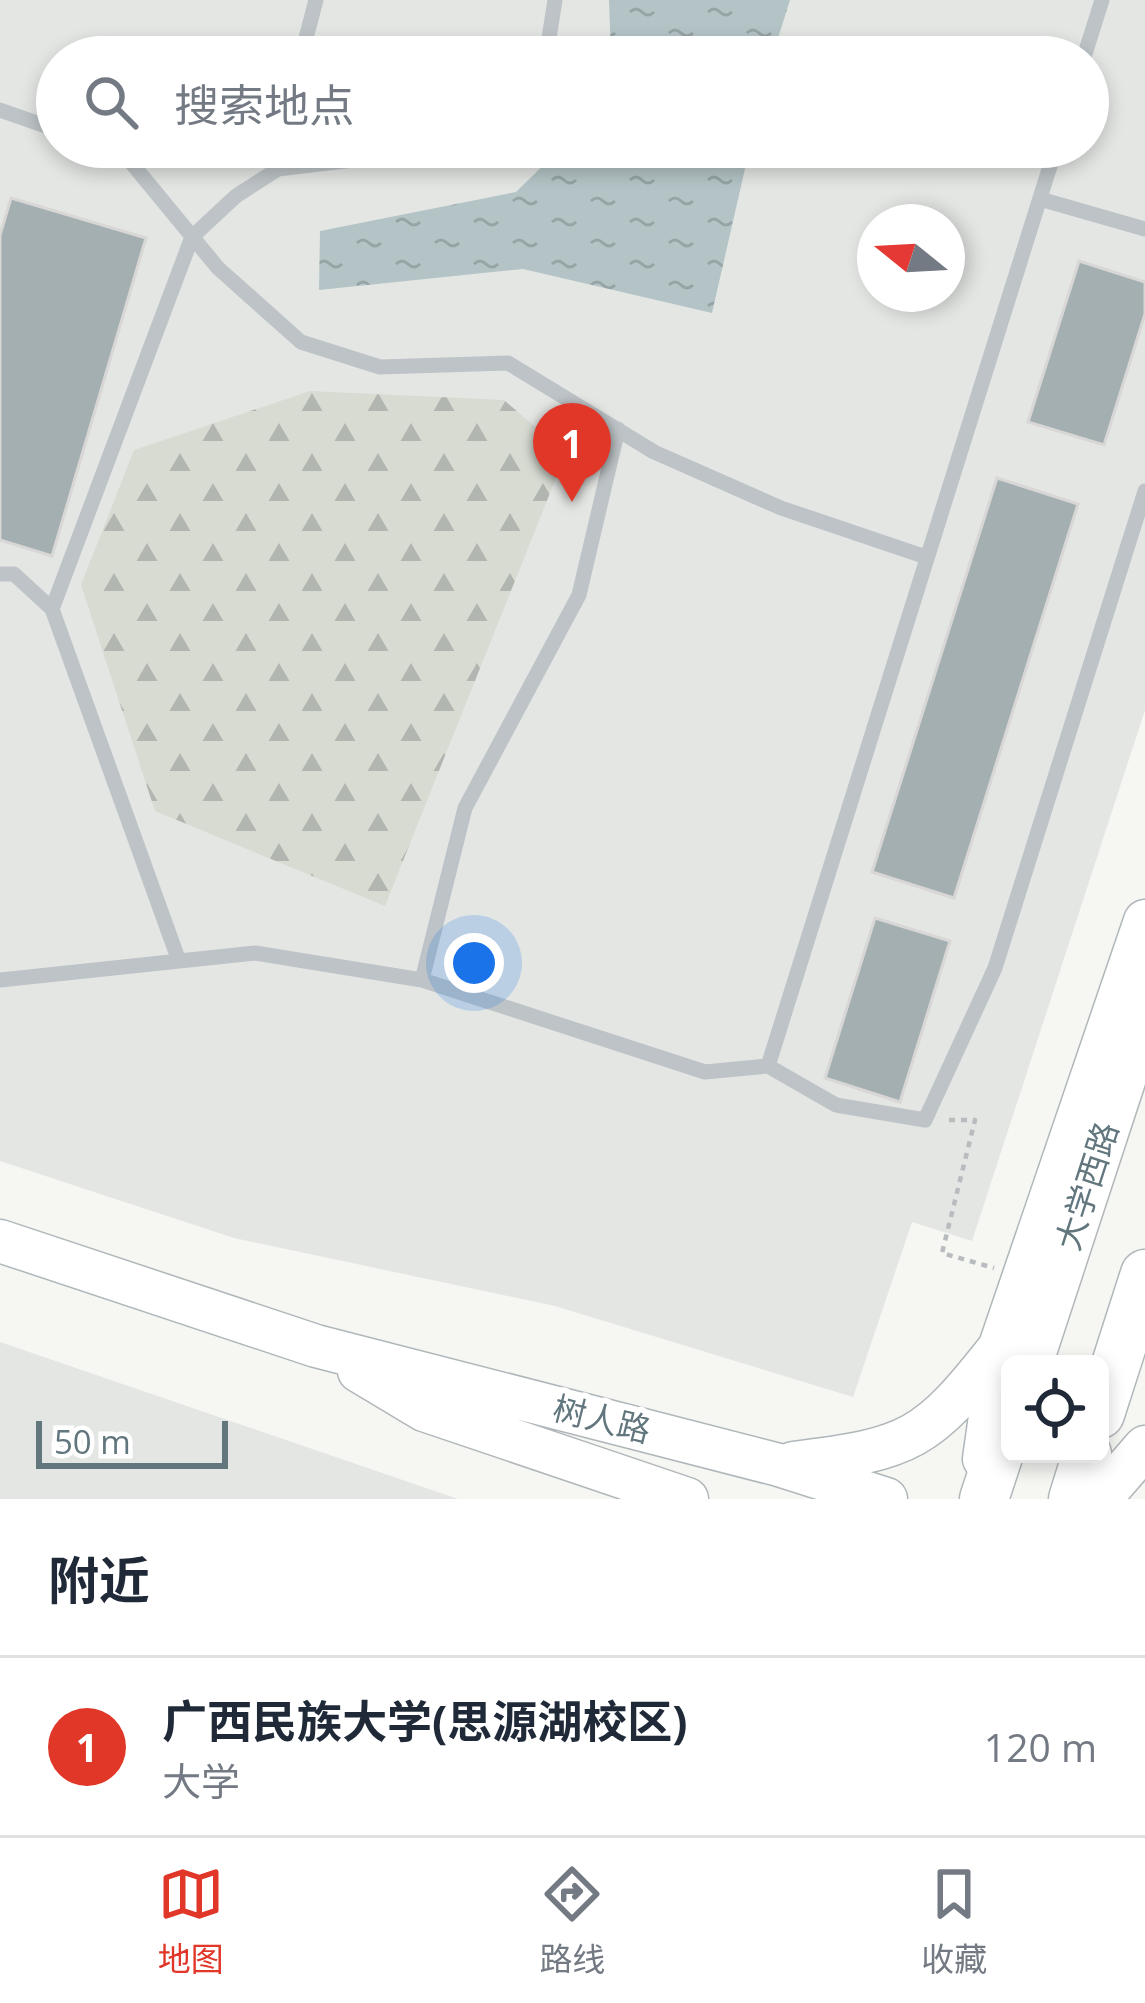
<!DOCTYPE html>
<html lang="zh">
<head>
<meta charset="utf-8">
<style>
	:root { --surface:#fff; --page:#f2f2f3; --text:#1f2937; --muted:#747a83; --line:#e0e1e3; --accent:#e13729 }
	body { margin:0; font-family:"Open Sans","Noto Sans SC",sans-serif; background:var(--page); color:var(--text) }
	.controls { position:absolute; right:36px; bottom:36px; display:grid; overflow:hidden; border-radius:18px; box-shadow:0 6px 18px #0003 }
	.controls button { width:108px; height:108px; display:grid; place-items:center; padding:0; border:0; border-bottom:3px solid var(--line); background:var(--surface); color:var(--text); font:60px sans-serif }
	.compass { position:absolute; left:857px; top:204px; width:108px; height:108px; border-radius:50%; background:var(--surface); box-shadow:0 6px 18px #0003; rotate:288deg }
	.scale { position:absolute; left:36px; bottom:30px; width:192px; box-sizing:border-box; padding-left:12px; border:6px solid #62767e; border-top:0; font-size:33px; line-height:42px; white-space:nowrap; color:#62767e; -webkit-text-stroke:9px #fff; paint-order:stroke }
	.you { position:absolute; left:474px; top:963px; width:42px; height:42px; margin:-30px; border:9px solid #fff; border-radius:50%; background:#1a73e8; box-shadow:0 0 0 18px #1a73e833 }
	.badge { display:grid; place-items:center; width:78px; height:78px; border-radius:50%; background:var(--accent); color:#fff; font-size:39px; font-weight:700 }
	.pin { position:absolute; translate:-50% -99px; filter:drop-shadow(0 3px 6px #0008) }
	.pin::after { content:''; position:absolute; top:63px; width:42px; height:36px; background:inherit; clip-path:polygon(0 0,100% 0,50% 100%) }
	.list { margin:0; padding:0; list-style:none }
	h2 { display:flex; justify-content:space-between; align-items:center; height:156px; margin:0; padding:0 48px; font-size:51px }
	h2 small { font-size:39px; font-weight:400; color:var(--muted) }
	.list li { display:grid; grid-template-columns:78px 1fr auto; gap:36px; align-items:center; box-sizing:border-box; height:180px; padding:0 48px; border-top:3px solid var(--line) }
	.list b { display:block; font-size:45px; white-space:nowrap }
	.list p { margin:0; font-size:39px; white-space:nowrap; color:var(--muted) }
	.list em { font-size:39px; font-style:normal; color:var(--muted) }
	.icon { flex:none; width:66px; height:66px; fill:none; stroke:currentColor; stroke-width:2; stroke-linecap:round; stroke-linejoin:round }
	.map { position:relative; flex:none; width:1145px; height:1499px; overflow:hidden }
	.search { position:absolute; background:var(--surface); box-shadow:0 6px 18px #0003; left:36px; right:36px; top:36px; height:132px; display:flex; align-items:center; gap:30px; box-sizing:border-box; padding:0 42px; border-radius:66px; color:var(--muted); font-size:45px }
	.sheet { height:336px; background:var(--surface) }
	nav { display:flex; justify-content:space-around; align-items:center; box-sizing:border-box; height:168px; border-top:3px solid var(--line); background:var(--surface); font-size:33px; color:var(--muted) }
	nav a { display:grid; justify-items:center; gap:6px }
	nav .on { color:var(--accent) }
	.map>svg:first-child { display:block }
</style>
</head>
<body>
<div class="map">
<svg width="1145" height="1499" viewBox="0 0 1145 1499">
	<defs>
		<pattern id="forest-firs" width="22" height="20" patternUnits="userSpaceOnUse" patternTransform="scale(3)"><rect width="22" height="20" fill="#d7dbd2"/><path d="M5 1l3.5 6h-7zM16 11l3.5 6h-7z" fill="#b2b6b0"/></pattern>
		<pattern id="water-ripples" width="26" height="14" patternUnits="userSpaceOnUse" patternTransform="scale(3)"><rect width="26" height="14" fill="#b4c4c6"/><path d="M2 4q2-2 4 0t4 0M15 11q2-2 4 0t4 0" fill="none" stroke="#96a4a6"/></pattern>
	</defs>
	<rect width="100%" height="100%" fill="#f6f6f3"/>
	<path fill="#e4e6e4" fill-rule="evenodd" d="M0,0H1145V710L972,1241L912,1222L853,1397L555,1306L234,1238L0,1161ZM57,57H1088V147H57ZM875,222H947V294H875Z
		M0,1342L458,1499H0Z"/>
	<path fill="url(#forest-firs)" d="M310,391L504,400L566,453L385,906L155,811L81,585L134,450Z"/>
	<path fill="url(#water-ripples)" d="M609,0H790L772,57H611Z
		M562,147H750L712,313L523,269L319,290L320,231L516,192Z"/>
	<path fill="#a4afb2" stroke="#d8d7d6" stroke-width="3" d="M11,198L146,238L52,556L0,540V235Z
		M1079,261L1145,282V314L1104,445L1028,422Z
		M997,478L1078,504L954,898L872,872Z
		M875,918L950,941L900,1102L825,1078Z"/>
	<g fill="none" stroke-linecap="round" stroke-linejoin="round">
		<g stroke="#b0b7ba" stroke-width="45">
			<path id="secondary" d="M0,1241L316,1346L779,1465L886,1499
				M359,1371L424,1410L687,1499
				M984,1459L1000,1346L1145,921
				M793,1463C911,1449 927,1440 1000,1347
				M1100,1499L1145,1447"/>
		</g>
		<g stroke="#b1b7ba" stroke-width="51">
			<path id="primary" d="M1028,1364L1145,1007
				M1100,1414L1145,1274
				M984,1499L1010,1420
				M1073,1499L1087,1454"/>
		</g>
		<path stroke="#b8bcbe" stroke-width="4.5" stroke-dasharray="6 6" stroke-linecap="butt" d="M949,1120H975L942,1253L994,1268"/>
		<path stroke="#bdc3c6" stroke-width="15" d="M301,57L316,0
			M546,57L555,0
			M1084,57L1102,0
			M0,110L57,130
			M103,147L125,155L218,268L301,342L380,367L508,363L654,452L781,508L926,557
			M278,169L283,147
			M1040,199L1145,229
			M0,574H14L52,609L179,961
			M52,609L192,237L236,196L278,169L461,147
			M0,980L255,953L422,980L705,1072L768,1066L1056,147
			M422,980L465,808L579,595L618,429
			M768,1066L836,1105L925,1120L995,968L1145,491"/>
		<use href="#secondary" stroke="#fff" stroke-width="42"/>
		<use href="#primary" stroke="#fff" stroke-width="48"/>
	</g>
	<g text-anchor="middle" stroke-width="12" stroke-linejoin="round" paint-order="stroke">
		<g font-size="33" fill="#62767e" stroke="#fff">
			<text transform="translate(1087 1186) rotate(-72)" y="12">大学西路</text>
			<text transform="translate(602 1419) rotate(14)" y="12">树人路</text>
		</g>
	</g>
</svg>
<div class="controls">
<button><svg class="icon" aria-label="locate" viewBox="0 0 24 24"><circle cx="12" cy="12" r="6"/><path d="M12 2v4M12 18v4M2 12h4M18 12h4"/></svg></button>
</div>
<svg class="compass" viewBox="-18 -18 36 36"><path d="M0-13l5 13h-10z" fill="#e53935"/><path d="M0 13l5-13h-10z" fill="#747a83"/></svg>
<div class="scale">50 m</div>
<div class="you"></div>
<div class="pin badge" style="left:572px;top:502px">1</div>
<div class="search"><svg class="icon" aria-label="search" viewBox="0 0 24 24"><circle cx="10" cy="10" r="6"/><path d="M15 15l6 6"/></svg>搜索地点</div>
</div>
<section class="sheet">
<h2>附近<small></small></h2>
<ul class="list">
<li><span class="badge">1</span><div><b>广西民族大学(思源湖校区)</b><p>大学</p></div><em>120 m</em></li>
</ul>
</section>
<nav>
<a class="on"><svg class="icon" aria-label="map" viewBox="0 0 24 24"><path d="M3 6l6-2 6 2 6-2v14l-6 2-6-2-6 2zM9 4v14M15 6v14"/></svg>地图</a>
<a><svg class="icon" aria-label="directions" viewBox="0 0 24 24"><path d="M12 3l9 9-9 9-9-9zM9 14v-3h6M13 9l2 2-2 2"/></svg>路线</a>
<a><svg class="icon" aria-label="saved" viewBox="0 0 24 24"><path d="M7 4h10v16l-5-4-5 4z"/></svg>收藏</a>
</nav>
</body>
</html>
